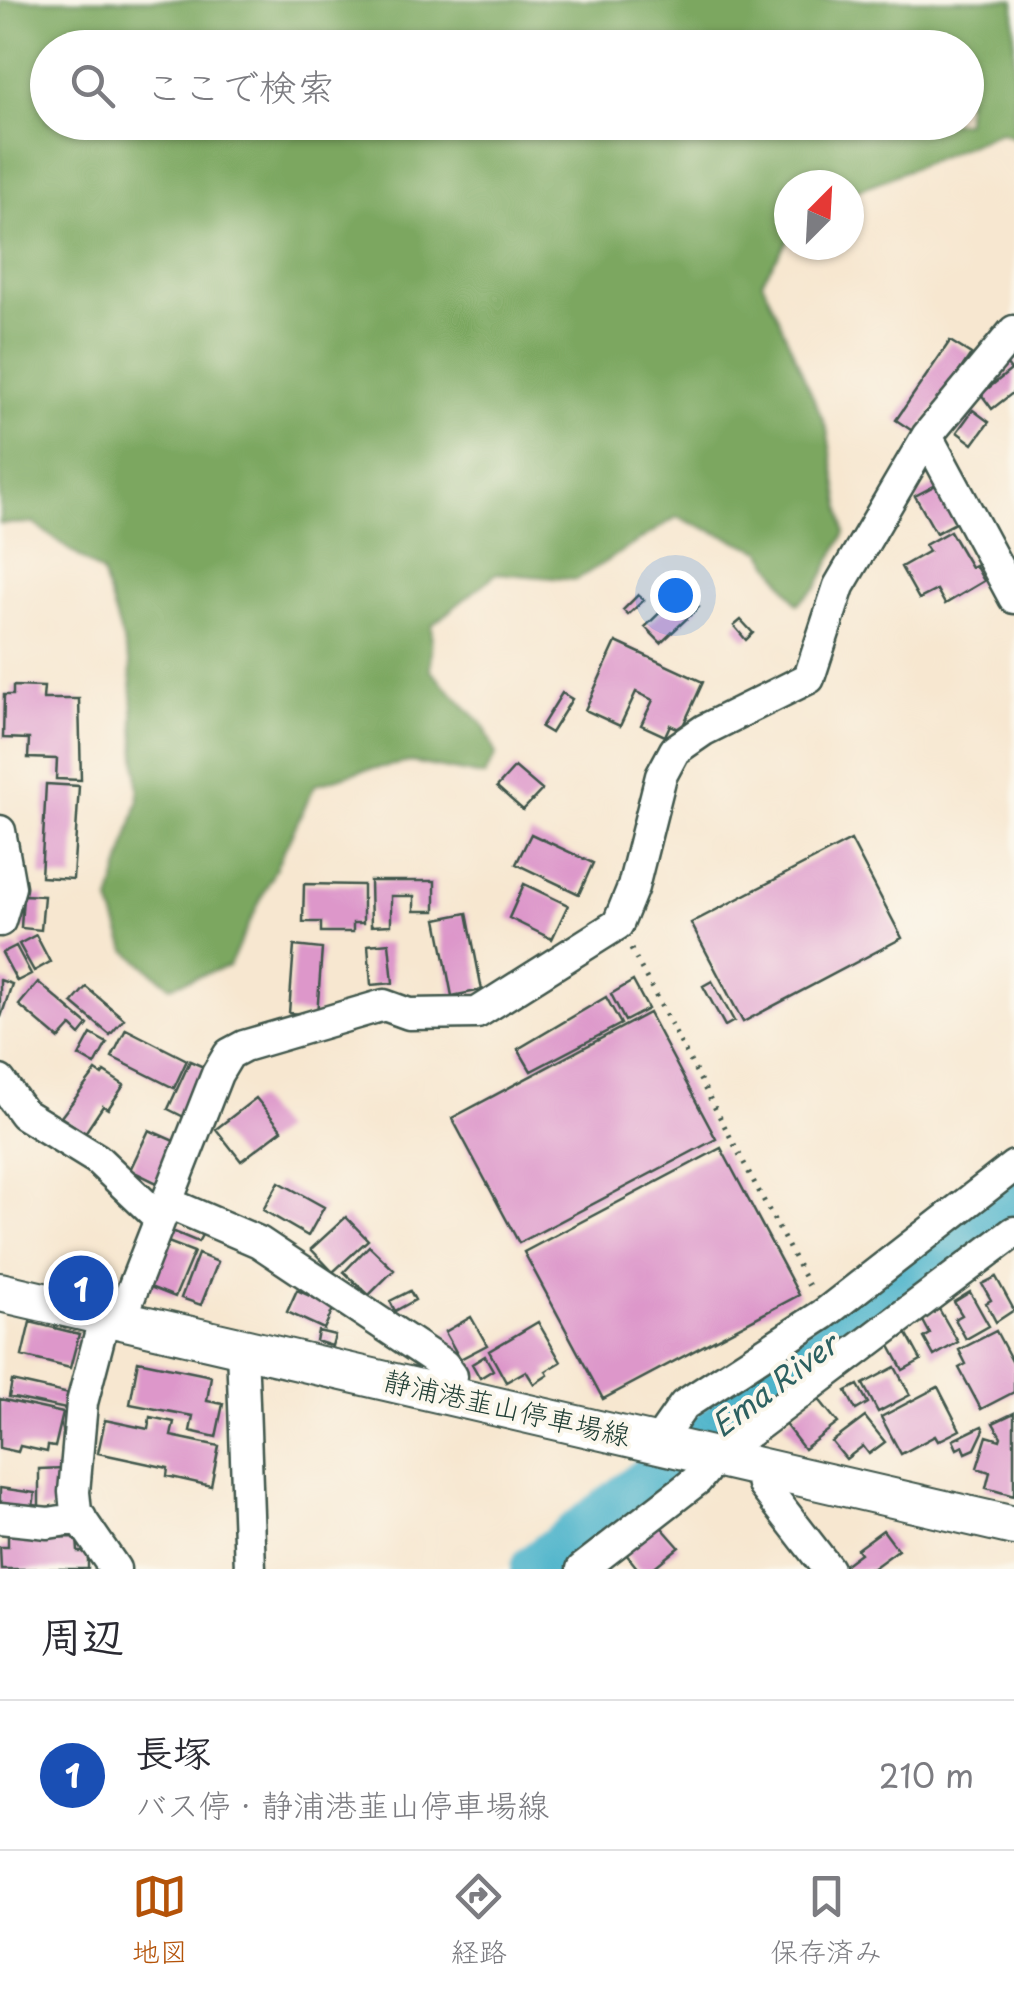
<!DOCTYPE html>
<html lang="ja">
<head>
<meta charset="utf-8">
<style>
	:root { --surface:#fff; --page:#f2f2f3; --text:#2b2b33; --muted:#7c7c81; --line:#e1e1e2; --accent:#b45309 }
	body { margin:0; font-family:"Playpen Sans","Klee One",sans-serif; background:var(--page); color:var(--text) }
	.compass { position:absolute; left:774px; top:170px; width:90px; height:90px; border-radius:50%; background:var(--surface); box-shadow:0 2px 8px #0004; rotate:24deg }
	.you { position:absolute; left:675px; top:595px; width:35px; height:35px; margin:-25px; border:8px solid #fff; border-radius:50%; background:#1a73e8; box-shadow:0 0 0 15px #1a73e833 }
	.badge { display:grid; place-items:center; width:65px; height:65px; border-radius:50%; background:var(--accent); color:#fff; font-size:32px; font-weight:700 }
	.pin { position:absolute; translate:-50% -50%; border:5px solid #fff; box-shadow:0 2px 10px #0006 }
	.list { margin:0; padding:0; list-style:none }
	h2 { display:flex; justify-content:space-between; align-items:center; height:130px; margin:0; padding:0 40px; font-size:42px }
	h2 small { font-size:32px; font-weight:400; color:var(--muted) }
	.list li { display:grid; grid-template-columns:65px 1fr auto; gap:30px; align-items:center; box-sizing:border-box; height:150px; padding:0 40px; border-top:2px solid var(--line) }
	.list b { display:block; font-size:38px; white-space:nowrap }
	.list p { margin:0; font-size:32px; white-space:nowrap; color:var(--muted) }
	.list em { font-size:32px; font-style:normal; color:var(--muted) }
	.icon { flex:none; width:55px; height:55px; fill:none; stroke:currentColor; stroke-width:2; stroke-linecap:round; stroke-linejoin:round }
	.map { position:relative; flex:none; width:1014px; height:1569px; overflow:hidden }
	.search { position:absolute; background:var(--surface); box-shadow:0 2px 8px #0004; left:30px; right:30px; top:30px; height:110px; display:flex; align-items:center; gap:25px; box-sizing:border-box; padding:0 35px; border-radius:55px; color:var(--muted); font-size:38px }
	.sheet { height:280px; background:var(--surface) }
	nav { display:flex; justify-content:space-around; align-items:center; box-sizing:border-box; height:140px; border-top:2px solid var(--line); background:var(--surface); font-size:28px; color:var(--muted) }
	nav a { display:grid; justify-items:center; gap:5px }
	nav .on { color:var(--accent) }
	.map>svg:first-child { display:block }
</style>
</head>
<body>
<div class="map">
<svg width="1014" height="1569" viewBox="0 0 1014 1569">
	<rect width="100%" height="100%" fill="#fbf7ec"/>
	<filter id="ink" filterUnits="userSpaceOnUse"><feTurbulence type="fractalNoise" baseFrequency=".01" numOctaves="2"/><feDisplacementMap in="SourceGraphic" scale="20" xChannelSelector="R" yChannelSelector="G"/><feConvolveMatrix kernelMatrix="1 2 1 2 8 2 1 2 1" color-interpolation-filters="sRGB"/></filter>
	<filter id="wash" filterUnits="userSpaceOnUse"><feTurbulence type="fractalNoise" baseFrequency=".0048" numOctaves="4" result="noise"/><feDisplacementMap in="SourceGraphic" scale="40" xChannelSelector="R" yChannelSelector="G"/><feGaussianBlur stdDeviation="2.25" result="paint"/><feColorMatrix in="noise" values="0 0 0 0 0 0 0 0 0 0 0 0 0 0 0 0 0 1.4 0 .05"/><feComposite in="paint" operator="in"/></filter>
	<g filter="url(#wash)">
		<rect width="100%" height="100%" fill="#f7e7d0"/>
		<path fill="#7ca760" stroke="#4e724a" stroke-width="2.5" fill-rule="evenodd" d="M0,0H1014V138L1000,132L849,194V185H789V238L762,281L827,429L845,533L817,587L797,604L762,551L677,517L576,580L497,573L432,625L430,670L484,726L496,755L484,776L411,762L360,771L315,785L229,966L170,986L126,950L110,902L139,799L130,664L102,573L33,523L0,524ZM48,48H966V122H48Z"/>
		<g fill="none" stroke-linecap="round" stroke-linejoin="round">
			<path stroke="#4db4cb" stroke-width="52" d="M536,1569L1014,1203"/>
		</g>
		<g id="blocks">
			<path fill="#dd97ca" d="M950,341L971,354L917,434L896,420Z
				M1014,358V392L992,409L981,394L1011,370L1006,364Z
				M973,410L989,422L973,444L957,432Z
				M938,484L957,522L936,533L915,496Z
				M950,531L971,567L975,565L984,581L945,604L937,590L919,599L901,567L929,551L925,545Z
				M683,590L699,607L661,643L645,627Z
				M638,595L644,600L628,615L623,610Z
				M741,620L753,633L746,640L734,626Z
				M616,642L703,682L681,730L670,725L665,736L641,725L653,700L636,692L620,726L585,710Z
				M13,686L44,687L43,699H79L81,780L56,779L57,759L28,758L29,739L3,738L4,695H13Z
				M562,693L572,699L551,733L541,727Z
				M515,767L542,790L523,810L497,787Z
				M46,784L79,786L73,879L41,877Z
				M531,834L593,863L579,894L516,864Z
				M851,840L902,938L743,1022L691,923Z
				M370,881H435V911H414V896H391V925L371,926Z
				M304,884L363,885V923H353V932H321V922H303Z
				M524,884L568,905L552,939L509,918Z
				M23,895L44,896L41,930L21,928Z
				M467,913L482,990L452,996L437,919Z
				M36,935L50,962L34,971L19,944Z
				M389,943L393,983L371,985L368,945Z
				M16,946L31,974L17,981L2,953Z
				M294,946L322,949L317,1015L289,1013Z
				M0,980L12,984L1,1017H0Z
				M633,981L648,1009L625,1021L611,994Z
				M712,981L734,1021L725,1026L703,986Z
				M38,982L88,1025L80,1035L71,1026L59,1039L19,1005Z
				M86,987L124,1019L110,1035L72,1003Z
				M606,997L621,1024L531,1071L518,1049Z
				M649,1013L716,1139L519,1243L452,1118Z
				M126,1029L187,1060L174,1088L112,1057Z
				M91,1034L107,1043L95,1065L79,1056Z
				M190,1061L208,1069L186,1118L168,1109Z
				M96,1071L102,1075L104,1072L124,1085L108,1109L103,1106L85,1133L61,1117Z
				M256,1098L282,1130L241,1161L216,1129Z
				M149,1130L176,1142L157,1183L130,1170Z
				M721,1148L799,1295L603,1399L524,1252Z
				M279,1182L324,1207L308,1236L263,1210Z
				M346,1217L368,1240L333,1272L311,1249Z
				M176,1223L202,1235L198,1242L172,1231Z
				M168,1242L194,1252L175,1297L150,1287Z
				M369,1246L394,1270L369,1295L344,1272Z
				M198,1254L218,1262L201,1305L181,1298Z
				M996,1277L1014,1310L996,1322L986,1303L991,1300L982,1284Z
				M297,1290L334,1307L324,1329L287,1312Z
				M410,1291L415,1300L395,1311L390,1301Z
				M970,1292L989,1326L966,1339L955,1319L962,1315L954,1302Z
				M939,1309L958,1342L934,1356L924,1338L930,1334L922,1319Z
				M471,1317L487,1345L460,1359L445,1332Z
				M30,1322L79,1334L70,1368L22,1356Z
				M538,1322L561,1362L546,1371L548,1375L534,1384L526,1371L506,1382L489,1351Z
				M318,1331L335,1335L332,1346L316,1341Z
				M996,1331L1014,1365V1392L981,1409L959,1368L966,1364L959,1350Z
				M907,1334L921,1360L903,1370L889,1344Z
				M485,1356L493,1370L480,1378L472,1364Z
				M138,1361L211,1376L207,1401L223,1404L216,1437L190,1431L193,1416L130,1404Z
				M895,1367L910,1395L878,1412L863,1384Z
				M12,1381L69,1394L66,1409L9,1397Z
				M858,1385L868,1403L856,1410L846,1391Z
				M938,1387L960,1430L938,1441L935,1436L901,1454L881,1417Z
				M817,1397L838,1423L804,1449L784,1423Z
				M0,1399L63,1413L55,1447L48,1446L47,1452L20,1446L18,1452L0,1448Z
				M1014,1413V1496L986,1488L990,1472L977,1468L987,1436L1000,1440L1001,1437L993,1423Z
				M150,1417L174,1422L171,1436L219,1446L211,1486L167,1476L168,1468L98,1453L105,1420L148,1429Z
				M865,1417L885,1442L869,1454L863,1446L846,1459L832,1442Z
				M982,1426L984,1430L975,1449L966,1453L963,1446L957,1449L953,1440Z
				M64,1468L65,1509L39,1510V1469Z
				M0,1488L35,1493L32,1513L0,1508Z
				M656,1521L679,1547L652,1569H638L622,1549Z
				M883,1530L898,1550L872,1569H847L844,1565L860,1553L857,1549Z
				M8,1533H41V1538L77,1537L78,1552H88V1569H1L0,1547H8Z"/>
		</g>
	</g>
	<g filter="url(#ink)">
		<use href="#blocks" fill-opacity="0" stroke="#3f564b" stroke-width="2.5"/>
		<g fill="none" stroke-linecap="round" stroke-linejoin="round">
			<g stroke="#3f564b" stroke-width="35">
				<path id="minor" d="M927,436L1014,598
					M0,831L10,887L0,921
					M0,1081L24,1114L97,1159L160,1219
					M166,1202L259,1242L444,1365L452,1376L450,1395
					M105,1315L82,1403L74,1492L76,1512L115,1569
					M121,1319L217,1074L229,1054L244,1046L384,1005L409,1014L477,1013L618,924L633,887L661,776L675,750L704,730L809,678L839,586L927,436L1014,331
					M242,1348L250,1569
					M658,1442L684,1405L824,1314L1014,1166
					M759,1466L763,1485L828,1569
					M0,1518L48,1523L81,1518
					M582,1569L697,1480L717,1456L1014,1232"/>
			</g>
			<g stroke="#3f564b" stroke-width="42">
				<path id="major" d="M0,1292L1014,1526"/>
			</g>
			<path stroke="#3f564b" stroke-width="5" stroke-dasharray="2.5 8" stroke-linecap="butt" d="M631,949L810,1288"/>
			<use href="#minor" stroke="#fff" stroke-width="30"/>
			<use href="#major" stroke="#fff" stroke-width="38"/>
		</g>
	</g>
	<g text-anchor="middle" stroke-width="8" stroke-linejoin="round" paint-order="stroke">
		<g font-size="28" fill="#1f3d34" stroke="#fbf7ec">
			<text transform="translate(507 1408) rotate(13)" y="10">静浦港韮山停車場線</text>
		</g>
		<g font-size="30" font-style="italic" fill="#2d6161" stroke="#fbf7ec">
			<text transform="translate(775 1386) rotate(-37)" y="10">Ema River</text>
		</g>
	</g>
</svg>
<svg class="compass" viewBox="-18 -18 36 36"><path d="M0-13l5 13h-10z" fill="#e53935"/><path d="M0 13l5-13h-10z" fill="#7c7c81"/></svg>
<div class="you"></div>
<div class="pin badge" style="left:81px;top:1288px;background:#1a4fb4">1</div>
<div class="search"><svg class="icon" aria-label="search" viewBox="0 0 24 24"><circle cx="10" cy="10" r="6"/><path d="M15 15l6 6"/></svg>ここで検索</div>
</div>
<section class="sheet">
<h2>周辺<small></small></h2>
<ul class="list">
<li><span class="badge" style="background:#1a4fb4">1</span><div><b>長塚</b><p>バス停 · 静浦港韮山停車場線</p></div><em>210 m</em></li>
</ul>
</section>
<nav>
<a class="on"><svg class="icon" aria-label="map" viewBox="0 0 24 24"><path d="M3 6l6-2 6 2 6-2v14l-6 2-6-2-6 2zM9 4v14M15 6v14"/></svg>地図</a>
<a><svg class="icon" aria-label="directions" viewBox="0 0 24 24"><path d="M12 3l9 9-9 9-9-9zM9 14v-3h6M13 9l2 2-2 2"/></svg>経路</a>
<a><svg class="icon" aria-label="saved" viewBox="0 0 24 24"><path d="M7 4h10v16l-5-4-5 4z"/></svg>保存済み</a>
</nav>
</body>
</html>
